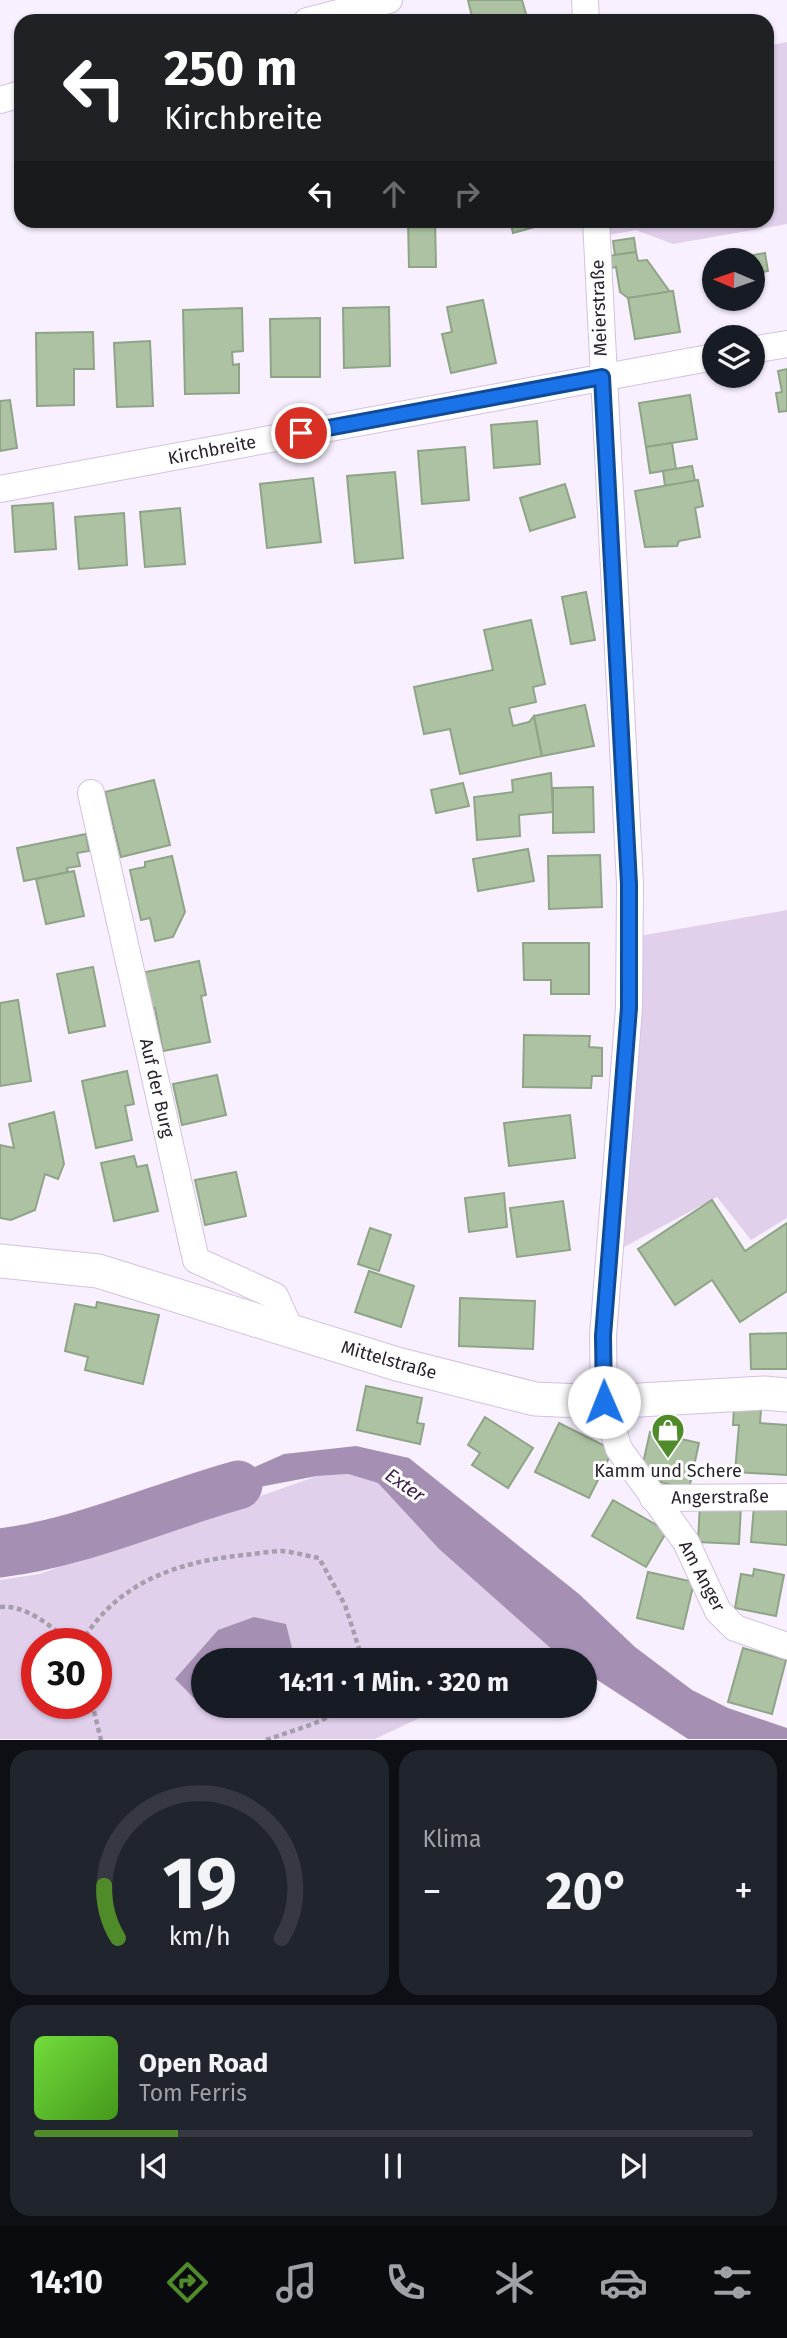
<!DOCTYPE html>
<html lang="de">
<meta charset="utf-8">
<style>
:root{--surface:#171b24;--page:#20242c;--text:#f1f3f6;--muted:#9ea1a6;--line:#363941;--accent:#4f8b29}
body{margin:0;font-family:"Fira Sans",sans-serif;background:var(--page);color:var(--text);height:100vh;display:flex;flex-direction:column;font-size:26px;white-space:nowrap}
*{box-sizing:border-box;margin:0}
p{font-size:23px;color:var(--muted)}
.icon{flex:none;width:38px;height:38px;fill:none;stroke:currentColor;stroke-width:2;stroke-linecap:round;stroke-linejoin:round}
.map{position:relative;height:1740px;overflow:hidden}
.panel{display:flex;flex-direction:column;gap:10px;padding:10px;background:#0d0f14;flex:1}
.panel>*{flex:none}
.guide{position:absolute;left:14px;top:14px;width:760px;height:214px;border-radius:21px;box-shadow:0 2px 5px #0004;background:#202124;color:#fff;overflow:hidden}
.needle{width:46px;rotate:272deg}
.tools{position:absolute;left:702px;top:248px;display:grid;gap:14px}
.tools a{display:grid;place-items:center;width:63px;height:63px;border-radius:50%;background:var(--surface);box-shadow:0 2px 5px #0004;font-size:35px}
.speed{position:absolute;left:21px;top:1628px;display:flex;gap:14px;font-size:35px;font-weight:700;text-align:center}
.speed>*{display:grid;place-content:center;width:91px;height:91px;border-radius:50%;background:var(--surface);box-shadow:0 2px 5px #0004;line-height:1}
.speed .limit{border:10px solid #d22;background:#fff;color:#111}
.pin{position:absolute;display:grid;place-items:center;width:60px;height:60px;color:#fff;margin:-30px;border:4px solid #fff;border-radius:50%;box-shadow:0 2px 7px #0007}
.me{position:absolute;width:77px;margin:-38px;rotate:359deg;stroke-linejoin:round;filter:drop-shadow(0 0 5px #0008)}
.turn{display:flex;align-items:center;gap:24px;height:147px;padding:0 35px;font-size:32px}
.turn .icon{width:91px;height:91px;stroke-width:2.5}
.turn b{display:block;font-size:49px;line-height:60px}
.lanes{display:flex;align-items:center;height:66px;padding:0 35px;background:#0003;justify-content:center;gap:35px;direction:ltr}
.lanes .off{opacity:.35}
.big{font-size:52px;font-weight:700;line-height:1.1}
.panel .widget{flex:1;display:flex;flex-direction:column;justify-content:center;gap:10px;min-width:0;padding:0 24px;border-radius:21px;background:var(--page)}
.panel .dial{align-items:center;gap:0}
.dial svg{height:182px;overflow:visible;fill:none;stroke:var(--line);stroke-width:7;stroke-linecap:round;text-anchor:middle}
.dial text{fill:var(--text);stroke:none}
.song{display:flex;align-items:center;gap:21px}
.cover{width:84px;height:84px;border-radius:10px;background:linear-gradient(135deg,hsl(100 70% 55%),hsl(100 70% 35%))}
.played{height:7px;border-radius:4px;background:linear-gradient(90deg,var(--accent) 20%,var(--line) 20%)}
.keys{display:flex;justify-content:space-around;direction:ltr}
.heat{display:flex;justify-content:space-between;align-items:center;font-size:38px;direction:ltr}
.panel .tiles{flex:1;display:grid;gap:10px;grid-template-columns:1fr 1fr}
.widget:last-child{grid-column:span 2}
.trip{position:absolute;left:191px;top:1648px;width:406px;height:70px;border-radius:35px;background:var(--surface);box-shadow:0 2px 5px #0004;font-weight:700;line-height:70px;text-align:center}
.tab-bar{display:flex;height:112px;justify-content:space-around;align-items:center;background:#090b0e;color:var(--muted)}
.tab-bar .icon{width:49px;height:49px}
.tab-bar .active{color:var(--accent)}
.tab-bar b{font-size:32px;color:var(--text)}
.map>svg:first-child{display:block}
</style>
<div class="map">
<svg width="787" height="1740" viewBox="0 0 787 1740">
<rect width="100%" height="100%" fill="#f8f0fe"/>
<g fill="#e1d0ec" fill-rule="evenodd">
<path d="M 787,42 L 787,224 L 673,244 L 636,230 L 604,236 L 604,221 L 766,220 L 767,46 Z"/>
<path d="M 787,910 L 787,1218 L 751,1240 L 717,1197 L 624,1247 L 639,936 Z"/>
<path d="M 348,1474 L 378,1483 L 439,1549 L 556,1653 L 540,1661 L 203,1661 L 203,1706 L 445,1706 L 375,1739 L 0,1739 L 0,1580 L 39,1574 L 317,1476 ZM 37,1643 L 96,1643 L 96,1703 L 37,1703 Z"/>
</g>
<g fill="#a590b4">
<path d="M 356,1446 L 409,1458 L 579,1594 L 635,1647 L 692,1690 L 728,1708 L 787,1728 L 787,1739 L 688,1739 L 585,1672 L 584,1661 L 568,1661 L 556,1653 L 439,1549 L 378,1483 L 348,1474 L 317,1476 L 174,1503 L 284,1454 Z"/>
<path d="M 254,1617 L 286,1624 L 292,1648 L 284,1661 L 203,1661 L 203,1701 L 197,1701 L 175,1679 L 218,1630 Z"/>
</g>
<g fill="none" stroke-linecap="round" stroke-linejoin="round">
<path stroke="#a590b4" stroke-width="49" d="M 0,1553 C 81,1543 159,1507 238,1485"/>
</g>
<g fill="#adc2a3" stroke="#8fa486" stroke-width="2">
<path d="M 468,0 L 522,0 L 528,21 L 473,21 Z"/>
<path d="M 408,220 L 435,220 L 436,267 L 409,267 Z"/>
<path d="M 510,220 L 560,220 L 513,233 Z"/>
<path d="M 634,238 L 636,252 L 615,255 L 613,241 Z"/>
<path d="M 636,252 L 638,261 L 647,260 L 670,292 L 628,298 L 620,292 L 616,267 L 611,268 L 608,256 Z"/>
<path d="M 765,253 L 768,271 L 752,274 L 752,261 L 741,261 L 741,257 Z"/>
<path d="M 673,291 L 680,332 L 635,339 L 628,298 Z"/>
<path d="M 483,300 L 496,363 L 451,373 L 442,334 L 452,332 L 447,307 Z"/>
<path d="M 389,307 L 390,366 L 344,368 L 343,308 Z"/>
<path d="M 242,308 L 243,351 L 232,352 L 233,365 L 239,364 L 239,393 L 185,394 L 183,310 Z"/>
<path d="M 320,318 L 320,377 L 271,377 L 270,319 Z"/>
<path d="M 93,332 L 94,369 L 74,369 L 74,405 L 37,406 L 36,333 Z"/>
<path d="M 150,341 L 153,406 L 117,407 L 114,343 Z"/>
<path d="M 787,369 L 787,411 L 779,412 L 776,393 L 782,392 L 778,371 Z"/>
<path d="M 690,395 L 697,439 L 646,447 L 639,403 Z"/>
<path d="M 10,400 L 17,448 L 0,451 L 0,401 Z"/>
<path d="M 537,421 L 540,464 L 494,468 L 491,425 Z"/>
<path d="M 672,443 L 676,469 L 650,473 L 646,447 Z"/>
<path d="M 465,447 L 469,500 L 422,504 L 418,451 Z"/>
<path d="M 692,466 L 695,481 L 665,486 L 663,471 Z"/>
<path d="M 395,472 L 403,558 L 355,563 L 347,476 Z"/>
<path d="M 313,478 L 321,542 L 267,548 L 260,484 Z"/>
<path d="M 698,480 L 703,506 L 695,508 L 700,537 L 679,541 L 677,546 L 645,547 L 635,491 Z"/>
<path d="M 565,484 L 575,517 L 530,531 L 520,498 Z"/>
<path d="M 53,503 L 56,549 L 15,552 L 12,506 Z"/>
<path d="M 180,508 L 185,564 L 145,567 L 140,512 Z"/>
<path d="M 124,513 L 127,565 L 79,569 L 75,517 Z"/>
<path d="M 586,592 L 595,640 L 571,644 L 562,597 Z"/>
<path d="M 531,620 L 545,684 L 533,687 L 536,702 L 509,708 L 513,726 L 529,722 L 534,716 L 542,756 L 460,774 L 450,729 L 424,734 L 414,687 L 493,670 L 484,630 Z"/>
<path d="M 585,705 L 594,746 L 542,756 L 534,716 Z"/>
<path d="M 551,773 L 553,812 L 519,815 L 520,836 L 477,840 L 474,797 L 513,792 L 512,780 Z"/>
<path d="M 154,780 L 170,845 L 121,857 L 105,792 Z"/>
<path d="M 463,783 L 469,806 L 436,813 L 431,790 Z"/>
<path d="M 593,787 L 594,832 L 553,833 L 553,788 Z"/>
<path d="M 86,834 L 89,851 L 77,853 L 80,866 L 67,868 L 68,872 L 24,881 L 17,848 Z"/>
<path d="M 528,849 L 534,881 L 478,891 L 473,859 Z"/>
<path d="M 600,855 L 602,907 L 549,909 L 548,856 Z"/>
<path d="M 172,856 L 185,912 L 173,937 L 155,941 L 150,918 L 141,920 L 130,870 L 145,867 L 145,862 Z"/>
<path d="M 74,871 L 84,916 L 46,924 L 36,879 Z"/>
<path d="M 523,943 L 589,943 L 589,994 L 551,994 L 551,980 L 524,980 Z"/>
<path d="M 199,961 L 206,995 L 201,996 L 210,1042 L 163,1051 L 155,1008 L 148,1009 L 141,973 Z"/>
<path d="M 93,967 L 105,1026 L 69,1033 L 57,974 Z"/>
<path d="M 18,1000 L 31,1081 L 0,1086 L 0,1003 Z"/>
<path d="M 524,1035 L 590,1036 L 589,1047 L 602,1048 L 602,1076 L 592,1076 L 591,1088 L 523,1087 Z"/>
<path d="M 127,1071 L 134,1104 L 125,1106 L 132,1140 L 96,1148 L 82,1081 Z"/>
<path d="M 217,1075 L 226,1115 L 182,1125 L 173,1084 Z"/>
<path d="M 54,1112 L 64,1164 L 58,1179 L 45,1174 L 35,1210 L 11,1220 L 0,1218 L 0,1145 L 14,1148 L 9,1124 Z"/>
<path d="M 570,1115 L 575,1158 L 509,1166 L 504,1123 Z"/>
<path d="M 134,1156 L 137,1167 L 147,1165 L 158,1211 L 114,1221 L 101,1163 Z"/>
<path d="M 236,1172 L 246,1216 L 205,1225 L 195,1180 Z"/>
<path d="M 504,1193 L 507,1227 L 469,1232 L 465,1198 Z"/>
<path d="M 712,1200 L 745,1251 L 787,1223 L 787,1291 L 740,1322 L 712,1280 L 675,1305 L 638,1249 Z"/>
<path d="M 563,1201 L 570,1250 L 517,1257 L 510,1208 Z"/>
<path d="M 370,1228 L 391,1235 L 379,1271 L 358,1264 Z"/>
<path d="M 369,1271 L 414,1286 L 401,1327 L 355,1312 Z"/>
<path d="M 460,1298 L 535,1301 L 533,1349 L 459,1346 Z"/>
<path d="M 97,1302 L 159,1315 L 143,1384 L 85,1370 L 88,1357 L 65,1351 L 75,1304 L 96,1308 Z"/>
<path d="M 787,1333 L 787,1369 L 751,1369 L 750,1334 Z"/>
<path d="M 366,1386 L 422,1398 L 417,1423 L 424,1424 L 420,1444 L 357,1430 Z"/>
<path d="M 734,1407 L 761,1409 L 760,1423 L 787,1425 L 787,1475 L 735,1472 L 739,1425 L 733,1425 Z"/>
<path d="M 485,1417 L 533,1448 L 508,1488 L 472,1465 L 480,1453 L 468,1445 Z"/>
<path d="M 559,1423 L 613,1450 L 589,1498 L 535,1472 Z"/>
<path d="M 650,1432 L 699,1443 L 689,1489 L 640,1477 Z"/>
<path d="M 613,1500 L 667,1531 L 646,1567 L 592,1536 Z"/>
<path d="M 700,1503 L 741,1505 L 739,1544 L 698,1542 Z"/>
<path d="M 754,1506 L 787,1508 L 787,1545 L 751,1542 Z"/>
<path d="M 754,1569 L 784,1575 L 776,1616 L 735,1608 L 741,1574 L 753,1576 Z"/>
<path d="M 648,1572 L 694,1582 L 683,1629 L 637,1618 Z"/>
<path d="M 743,1648 L 786,1660 L 772,1714 L 728,1702 Z"/>
</g>
<g fill="none" stroke-linecap="round" stroke-linejoin="round">
<defs>
<g id="minor">
<path d="M 585,0 L 586,21"/>
<path d="M 307,21 L 389,0"/>
<path d="M 0,100 L 21,94"/>
<path d="M 596,220 L 630,884 L 629,1008 L 603,1336 L 604,1402 L 619,1449 L 686,1542 L 718,1611 L 735,1628 L 787,1646"/>
<path d="M 752,350 L 787,344"/>
<path d="M 0,489 L 714,357"/>
<path d="M 91,793 L 196,1260 L 275,1296 L 291,1331"/>
<path d="M 653,1498 L 787,1497"/>
</g>
<path id="major" d="M 0,1261 L 98,1271 L 397,1364 L 535,1399 L 604,1402 L 764,1393 L 787,1395"/>
</defs>
<use href="#minor" stroke="#d4c1e0" stroke-width="28"/>
<use href="#major" stroke="#d4c1e0" stroke-width="35"/>
<g stroke="#a69eab" stroke-width="4.5" stroke-dasharray="5 3.5" stroke-linecap="butt">
<path d="M 0,1607 C 26,1604 53,1628 72,1643"/>
<path d="M 81,1643 C 117,1582 177,1562 244,1555 C 256,1554 270,1551 282,1551 C 294,1552 307,1556 319,1558 L 345,1605 L 363,1661"/>
<path d="M 92,1703 L 101,1740"/>
<path d="M 266,1740 L 313,1724 L 353,1706"/>
</g>
<use href="#minor" stroke="#fff" stroke-width="26"/>
<use href="#major" stroke="#fff" stroke-width="33"/>
</g>
<g fill="none" stroke-linecap="round" stroke-linejoin="round">
<defs>
<path id="route" d="M 301,433 L 602,377 L 629,884 L 629,1008 L 603,1336 L 604,1402"/>
</defs>
<use href="#route" stroke="#114b97" stroke-width="18"/>
<use href="#route" stroke="#1a73e8" stroke-width="12"/>
</g>
<defs>
<symbol id="shop-pin" viewBox="-11 -11 22 30"><path d="M0 17L-7.5 6A9.5 9.5 0 1 1 7.5 6Z" fill="#4f8b29" stroke="#fff"/><path d="M-5-2.5h2.3a2.7 3.5 0 0 1 5.4 0H5L5.5 6h-11ZM-1.5-2.5h3a1.5 2.3 0 0 0-3 0Z" fill="#fff"/></symbol>
</defs>
<g fill-rule="evenodd">
<use href="#shop-pin" x="649" y="1411" width="38" height="52"/>
</g>
<g text-anchor="middle" dominant-baseline="central" stroke-width="6" stroke-linejoin="round" paint-order="stroke">
<g font-size="18" fill="#29222e" stroke="#fff">
<text transform="translate(599 308) rotate(-92)">Meierstraße</text>
<text transform="translate(212 450) rotate(-11)">Kirchbreite</text>
<text transform="translate(157 1088) rotate(77)">Auf der Burg</text>
<text transform="translate(389 1360) rotate(16)">Mittelstraße</text>
<text transform="translate(720 1497) rotate(-1)">Angerstraße</text>
<text transform="translate(702 1576) rotate(62)">Am Anger</text>
</g>
<g font-size="18" fill="#29222e" stroke="#fff">
<text x="668" y="1471">Kamm und Schere</text>
</g>
<g font-size="19" font-style="italic" fill="#3e204f" stroke="#fff">
<text transform="translate(405 1485) rotate(35)">Exter</text>
</g>
</g>
</svg>
<div class="tools">
<a><svg class="needle" viewBox="-14 -14 28 28"><path d="M0-13l5 13h-10z" fill="#e53935"/><path d="M0 13l5-13h-10z" fill="#9ea1a6"/></svg></a>
<a><svg class="icon" aria-label="layers" viewBox="0 0 24 24"><path d="M12 4l9 5-9 5-9-5zM3 14l9 5 9-5"/></svg></a>
</div>
<div class="speed"><div class="limit">30</div></div>
<div class="pin" style="left:301px;top:433px;background:#d93025"><svg class="icon" aria-label="arrive" viewBox="0 0 24 24"><path d="M6 21V4h12l-3 4 3 4H6"/></svg></div>
<svg class="me" style="left:604px;top:1402px" viewBox="-20 -20 40 40"><circle r="19" fill="#fff"/><path d="M0-13L10 11 0 6-10 11z" fill="#1a73e8"/></svg>
<div class="trip">14:11 · 1 Min. · 320 m</div>
<div class="guide">
<div class="turn"><svg class="icon" aria-label="left" viewBox="0 0 24 24"><path d="M17 20v-9H6M10 6l-5 5 5 5"/></svg><div><b>250 m</b>Kirchbreite</div></div>
<div class="lanes"><svg class="icon" aria-label="left" viewBox="0 0 24 24"><path d="M17 20v-9H6M10 6l-5 5 5 5"/></svg><svg class="icon off" aria-label="ahead" viewBox="0 0 24 24"><path d="M12 20V5M6 11l6-6 6 6"/></svg><svg class="icon off" aria-label="right" viewBox="0 0 24 24"><path d="M7 20v-9h11M14 6l5 5-5 5"/></svg></div>
</div>
</div>
<section class="panel">
<div class="tiles">
<div class="widget dial"><svg viewBox="0 0 100 80">
<path d="M14 69A42 42 0 1 1 86 69"/>
<path d="M14 69A42 42 0 0 1 8 46" stroke="#4f8b29"/>
<text x="50" y="56" font-size="32" font-weight="700">19</text>
<text x="50" y="72" font-size="11">km/h</text>
</svg></div>
<div class="widget"><p>Klima</p>
<div class="heat"><a>−</a><b class="big">20°</b><a>+</a></div>
</div>
<div class="widget">
<div class="song"><i class="cover"></i><div><b>Open Road</b><p>Tom Ferris</p></div></div>
<div class="played"></div>
<div class="keys"><svg class="icon" aria-label="previous" viewBox="0 0 24 24"><path d="M18 5L8 12l10 7zM5 5v14"/></svg><svg class="icon" aria-label="pause" viewBox="0 0 24 24"><path d="M8 5v14M16 5v14"/></svg><svg class="icon" aria-label="next" viewBox="0 0 24 24"><path d="M6 5l10 7-10 7zM19 5v14"/></svg></div>
</div>
</div>
</section>
<nav class="tab-bar">
<b>14:10</b>
<svg class="icon active" aria-label="directions" viewBox="0 0 24 24"><path d="M12 3l9 9-9 9-9-9zM9 14v-3h6M13 9l2 2-2 2"/></svg>
<svg class="icon" aria-label="music" viewBox="0 0 24 24"><path d="M9 18V5l10-2v13"/><circle cx="6" cy="18" r="3"/><circle cx="16" cy="16" r="3"/></svg>
<svg class="icon" aria-label="phone" viewBox="0 0 24 24"><path d="M5 4h4l2 5-3 2q2 4 5 5l2-3 5 2v4C11 20 4 13 5 4z"/></svg>
<svg class="icon" aria-label="climate" viewBox="0 0 24 24"><path d="M12 3v18M4 7l16 10M4 17L20 7"/></svg>
<svg class="icon" aria-label="car" viewBox="0 0 24 24"><path d="M5 17H2v-5l4-1 3-4h7l3 4 3 1v5h-3M9 17h6M6 11h13"/><circle cx="7" cy="17" r="2"/><circle cx="17" cy="17" r="2"/></svg>
<svg class="icon" aria-label="filters" viewBox="0 0 24 24"><path d="M4 7h16M4 17h16"/><circle cx="9" cy="7" r="2"/><circle cx="15" cy="17" r="2"/></svg>
</nav>
